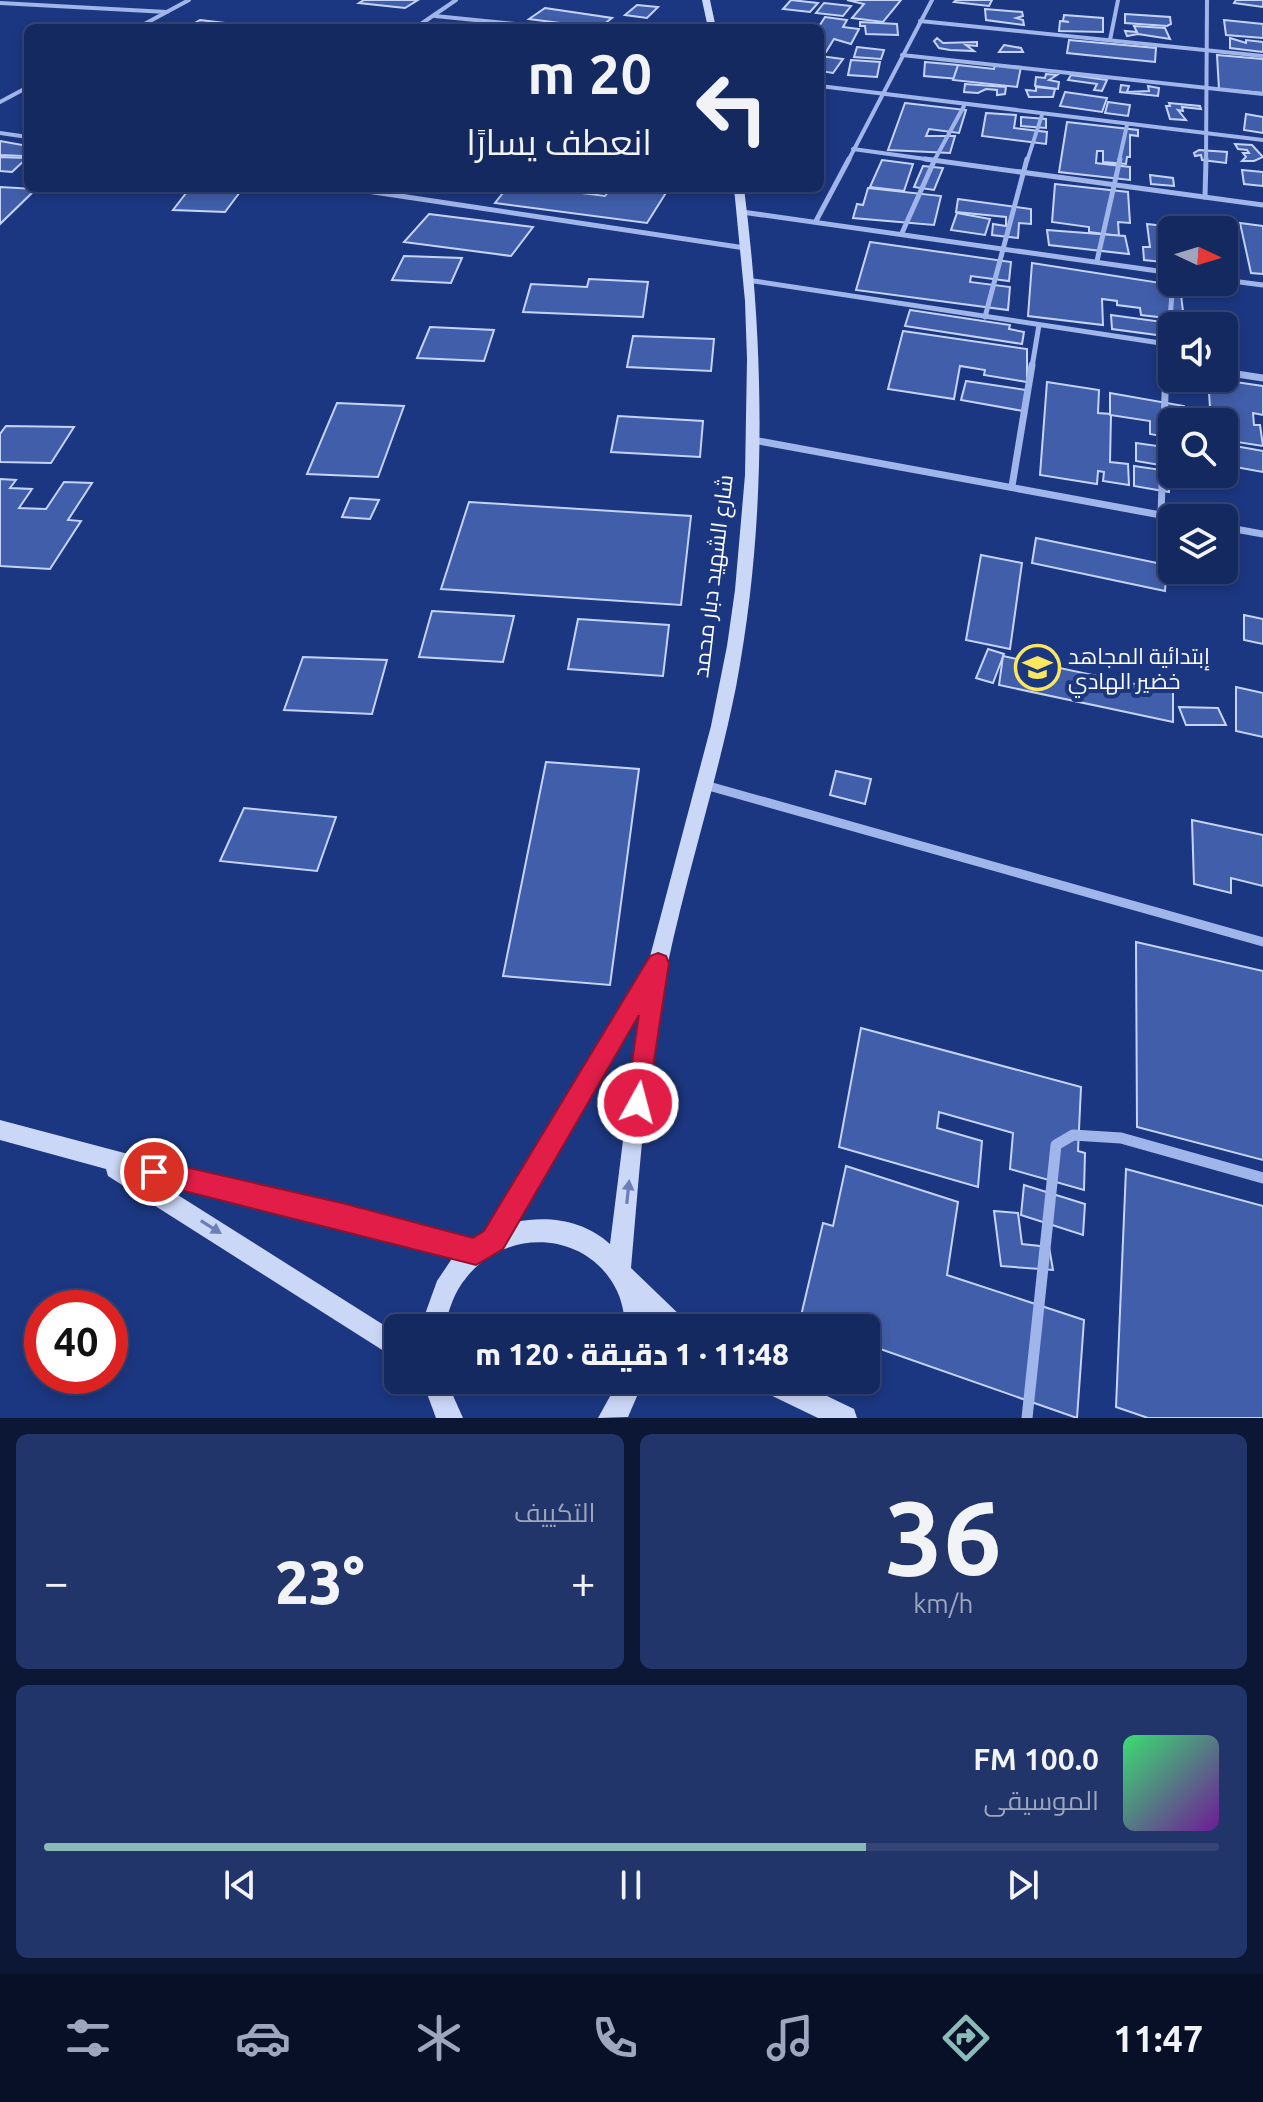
<!DOCTYPE html>
<html lang="ar">
<meta charset="utf-8">
<style>
:root{--surface:#152961;--page:#22356a;--text:#f1f3f6;--muted:#9da6bd;--line:#344576;--accent:#8bbbb9}
body{margin:0;font-family:Ubuntu,Cairo,sans-serif;background:var(--page);color:var(--text);direction:rtl;height:100vh;display:flex;flex-direction:column;font-size:30px;white-space:nowrap}
*{box-sizing:border-box;margin:0}
p{font-size:26px;color:var(--muted)}
.icon{flex:none;width:44px;height:44px;fill:none;stroke:currentColor;stroke-width:2;stroke-linecap:round;stroke-linejoin:round}
.map{position:relative;height:1418px;overflow:hidden;direction:ltr}
.side{display:flex;flex-direction:column;gap:16px;padding:16px;background:#0c1735;flex:1}
.side>*{flex:none}
.banner{position:absolute;left:24px;top:24px;width:800px;height:168px;border-radius:12px;box-shadow:0 4px 12px #0003,0 0 0 2px var(--line);direction:rtl;background:#152961;color:var(--text);overflow:hidden}
.needle{width:52px;rotate:94deg}
.buttons{position:absolute;left:1158px;top:216px;display:grid;gap:16px}
.buttons a{display:grid;place-items:center;width:80px;height:80px;border-radius:12px;background:var(--surface);box-shadow:0 4px 12px #0003,0 0 0 2px var(--line);font-size:40px}
.speed{position:absolute;left:24px;top:1290px;display:flex;gap:16px;font-size:40px;font-weight:700;text-align:center}
.speed>*{display:grid;place-content:center;width:104px;height:104px;border-radius:50%;background:var(--surface);box-shadow:0 4px 12px #0003,0 0 0 2px var(--line);line-height:1}
.speed .limit{border:12px solid #d22;background:#fff;color:#111}
.pin{position:absolute;display:grid;place-items:center;width:68px;height:68px;color:#fff;margin:-34px;border:4px solid #fff;border-radius:50%;box-shadow:0 2px 8px #0007}
.me{position:absolute;width:88px;margin:-44px;rotate:7deg;stroke-linejoin:round;filter:drop-shadow(0 0 6px #0008)}
.turn{display:flex;align-items:center;gap:28px;height:168px;padding:0 40px;font-size:36px}
.turn .icon{width:104px;height:104px;stroke-width:2.5}
.turn b{display:block;font-size:56px;line-height:68px}
.big{font-size:60px;font-weight:800;line-height:1.1}
.side .tile{flex:1;display:flex;flex-direction:column;justify-content:center;gap:12px;min-width:0;padding:0 28px;border-radius:12px;background:var(--page)}
.side .dial{align-items:center;gap:0}
.dial b{font-size:104px;line-height:1}
.song{display:flex;align-items:center;gap:24px}
.cover{width:96px;height:96px;border-radius:12px;background:linear-gradient(135deg,hsl(140 70% 55%),hsl(280 70% 35%))}
.played{height:8px;border-radius:4px;background:linear-gradient(90deg,var(--accent) 70%,var(--line) 70%)}
.keys{display:flex;justify-content:space-around;direction:ltr}
.heat{display:flex;justify-content:space-between;align-items:center;font-size:44px;direction:ltr}
.side .tiles{flex:1;display:grid;gap:16px;grid-template-columns:1fr 1fr}
.tile:last-child{grid-column:span 2}
.trip{position:absolute;left:384px;top:1314px;width:496px;height:80px;border-radius:12px;background:var(--surface);box-shadow:0 4px 12px #0003,0 0 0 2px var(--line);font-weight:800;line-height:80px;text-align:center;direction:rtl}
.menu{display:flex;height:128px;justify-content:space-around;align-items:center;background:#081027;color:var(--muted)}
.menu .icon{width:56px;height:56px}
.menu .selected{color:var(--accent)}
.menu b{font-size:36px;color:var(--text)}
.map>svg:first-child{display:block}
</style>
<div class="map">
<svg width="1263" height="1418" viewBox="0 0 1263 1418">
<rect width="100%" height="100%" fill="#1c3781"/>
<g fill="#405ea9" stroke="#c4d3f7" stroke-width="2">
<path d="M 364,0 L 418,0 L 405,8 L 359,3 Z"/>
<path d="M 791,0 L 818,3 L 810,12 L 783,9 Z"/>
<path d="M 847,0 L 901,0 L 883,22 L 852,18 L 864,4 Z"/>
<path d="M 956,0 L 992,0 L 989,6 L 954,2 Z"/>
<path d="M 1236,0 L 1263,0 L 1263,7 L 1234,3 Z"/>
<path d="M 824,3 L 851,6 L 843,16 L 816,13 Z"/>
<path d="M 637,5 L 658,7 L 647,18 L 625,15 Z"/>
<path d="M 545,8 L 612,18 L 599,28 L 529,19 Z"/>
<path d="M 985,9 L 1022,12 L 1023,16 L 1016,18 L 1023,20 L 1024,25 L 986,20 Z"/>
<path d="M 1125,14 L 1170,17 L 1171,24 L 1167,26 L 1125,23 Z"/>
<path d="M 1064,15 L 1103,18 L 1103,32 L 1059,31 L 1060,21 L 1069,22 L 1063,21 Z"/>
<path d="M 825,17 L 847,20 L 843,27 L 859,29 L 851,44 L 834,39 L 826,52 L 820,52 L 818,28 Z"/>
<path d="M 200,20 L 242,25 L 186,28 Z"/>
<path d="M 1224,20 L 1263,24 L 1263,38 L 1226,35 Z"/>
<path d="M 860,22 L 897,24 L 898,35 L 866,34 L 865,26 L 860,26 Z"/>
<path d="M 1134,26 L 1165,28 L 1170,39 L 1138,34 L 1127,36 L 1125,31 L 1137,32 Z"/>
<path d="M 937,38 L 943,43 L 977,42 L 977,46 L 966,45 L 974,51 L 950,50 L 939,48 L 934,41 Z"/>
<path d="M 1230,38 L 1246,43 L 1246,40 L 1263,42 L 1263,52 L 1230,48 Z"/>
<path d="M 1069,40 L 1156,48 L 1155,62 L 1067,53 Z"/>
<path d="M 1004,45 L 1021,48 L 1023,52 L 999,52 Z"/>
<path d="M 857,47 L 884,50 L 881,59 L 854,57 Z"/>
<path d="M 1217,55 L 1263,59 L 1263,93 L 1219,89 Z"/>
<path d="M 820,56 L 843,59 L 833,73 L 820,71 Z"/>
<path d="M 851,60 L 880,62 L 877,77 L 848,75 Z"/>
<path d="M 925,62 L 958,65 L 958,79 L 924,76 Z"/>
<path d="M 958,65 L 994,69 L 995,65 L 1021,67 L 1017,87 L 953,80 Z"/>
<path d="M 1046,74 L 1057,75 L 1049,80 L 1059,82 L 1058,89 L 1035,86 L 1036,77 L 1045,78 Z"/>
<path d="M 1071,75 L 1107,80 L 1102,91 L 1094,90 L 1097,84 L 1068,80 Z"/>
<path d="M 965,84 L 1006,87 L 1005,94 L 997,95 L 997,90 L 986,89 L 978,93 L 964,92 Z"/>
<path d="M 1121,85 L 1129,86 L 1127,92 L 1149,91 L 1148,86 L 1159,88 L 1158,96 L 1120,92 Z"/>
<path d="M 1036,87 L 1055,89 L 1053,97 L 1029,97 L 1026,90 L 1036,91 Z"/>
<path d="M 1065,92 L 1107,98 L 1102,112 L 1060,106 Z"/>
<path d="M 1108,102 L 1130,105 L 1128,116 L 1105,113 Z"/>
<path d="M 905,103 L 966,110 L 959,133 L 929,129 L 926,136 L 955,136 L 950,153 L 888,150 Z"/>
<path d="M 1169,103 L 1200,106 L 1201,109 L 1182,107 L 1183,111 L 1178,110 L 1186,120 L 1170,119 L 1166,106 L 1170,106 Z"/>
<path d="M 986,113 L 1016,115 L 1014,128 L 1047,132 L 1046,144 L 982,136 Z"/>
<path d="M 1246,114 L 1263,117 L 1263,133 L 1244,130 Z"/>
<path d="M 1021,117 L 1046,119 L 1046,128 L 1021,126 Z"/>
<path d="M 1067,122 L 1138,130 L 1138,136 L 1130,135 L 1130,157 L 1127,157 L 1126,164 L 1103,162 L 1103,151 L 1097,151 L 1096,163 L 1130,167 L 1130,180 L 1059,172 Z"/>
<path d="M 0,141 L 28,146 L 28,152 L 23,156 L 0,155 Z"/>
<path d="M 1235,144 L 1252,145 L 1263,157 L 1254,161 L 1242,161 L 1246,157 L 1243,153 L 1249,153 L 1247,150 L 1238,149 Z"/>
<path d="M 1199,150 L 1227,152 L 1226,163 L 1202,160 L 1201,155 L 1195,156 L 1194,153 Z"/>
<path d="M 0,157 L 27,158 L 12,172 L 0,171 Z"/>
<path d="M 882,160 L 913,164 L 904,191 L 870,187 Z"/>
<path d="M 923,166 L 943,168 L 934,190 L 914,187 Z"/>
<path d="M 1242,170 L 1263,172 L 1263,186 L 1244,184 Z"/>
<path d="M 1150,175 L 1173,178 L 1174,186 L 1151,184 Z"/>
<path d="M 1055,184 L 1128,192 L 1130,223 L 1118,222 L 1119,236 L 1089,232 L 1089,227 L 1052,222 Z"/>
<path d="M 0,187 L 36,189 L 0,224 Z"/>
<path d="M 190,188 L 243,188 L 225,212 L 173,210 Z"/>
<path d="M 507,188 L 542,188 L 605,196 L 611,188 L 669,188 L 647,223 L 495,203 Z"/>
<path d="M 868,188 L 941,196 L 934,225 L 853,218 L 857,204 L 863,205 Z"/>
<path d="M 958,199 L 1031,209 L 1031,224 L 1019,223 L 1018,238 L 992,235 L 993,224 L 1006,226 L 1006,217 L 956,212 Z"/>
<path d="M 957,213 L 990,219 L 985,235 L 951,230 Z"/>
<path d="M 429,214 L 533,227 L 511,256 L 404,242 Z"/>
<path d="M 1240,223 L 1263,226 L 1263,274 L 1251,273 Z"/>
<path d="M 1147,224 L 1174,227 L 1177,230 L 1172,230 L 1172,263 L 1144,260 L 1143,247 L 1150,247 Z"/>
<path d="M 1047,230 L 1125,236 L 1129,254 L 1049,245 Z"/>
<path d="M 870,242 L 1011,262 L 1009,281 L 971,276 L 970,282 L 1010,287 L 1008,310 L 856,290 Z"/>
<path d="M 404,256 L 462,258 L 451,283 L 392,280 Z"/>
<path d="M 1032,263 L 1180,286 L 1184,320 L 1141,315 L 1140,308 L 1117,305 L 1117,301 L 1102,299 L 1103,325 L 1028,316 Z"/>
<path d="M 589,279 L 648,282 L 643,317 L 523,312 L 531,284 L 587,287 Z"/>
<path d="M 910,310 L 1010,325 L 1009,329 L 1024,332 L 1022,344 L 905,326 Z"/>
<path d="M 1111,315 L 1178,324 L 1178,326 L 1172,326 L 1172,337 L 1112,329 Z"/>
<path d="M 430,327 L 494,330 L 484,361 L 417,358 Z"/>
<path d="M 903,331 L 1027,349 L 1027,382 L 984,375 L 985,370 L 960,366 L 954,399 L 888,389 Z"/>
<path d="M 633,336 L 714,339 L 711,371 L 627,367 Z"/>
<path d="M 1208,378 L 1263,386 L 1263,415 L 1253,413 L 1254,425 L 1260,425 L 1263,446 L 1224,440 L 1224,422 L 1211,422 Z"/>
<path d="M 966,381 L 1026,390 L 1023,411 L 961,400 Z"/>
<path d="M 1047,382 L 1099,390 L 1098,413 L 1111,414 L 1110,462 L 1128,464 L 1129,485 L 1103,481 L 1104,472 L 1098,471 L 1097,484 L 1040,475 Z"/>
<path d="M 1110,393 L 1184,406 L 1185,422 L 1172,422 L 1172,438 L 1150,434 L 1150,421 L 1110,415 Z"/>
<path d="M 337,403 L 404,406 L 378,477 L 307,474 Z"/>
<path d="M 618,416 L 703,421 L 700,457 L 611,452 Z"/>
<path d="M 6,426 L 74,427 L 51,463 L 0,462 L 0,434 Z"/>
<path d="M 1136,443 L 1172,448 L 1172,467 L 1136,461 Z"/>
<path d="M 1224,444 L 1263,451 L 1263,472 L 1224,465 Z"/>
<path d="M 1134,466 L 1169,471 L 1169,492 L 1134,486 Z"/>
<path d="M 0,479 L 16,480 L 10,488 L 32,489 L 19,508 L 46,509 L 64,482 L 92,483 L 68,520 L 81,521 L 50,569 L 0,566 Z"/>
<path d="M 350,498 L 379,500 L 370,519 L 342,517 Z"/>
<path d="M 469,502 L 691,516 L 681,605 L 441,589 Z"/>
<path d="M 1036,538 L 1167,565 L 1165,591 L 1032,563 Z"/>
<path d="M 981,555 L 1022,563 L 1010,649 L 966,640 Z"/>
<path d="M 432,611 L 514,616 L 503,662 L 419,657 Z"/>
<path d="M 1244,615 L 1263,619 L 1263,644 L 1244,640 Z"/>
<path d="M 578,619 L 669,625 L 663,676 L 568,669 Z"/>
<path d="M 988,649 L 1004,654 L 993,683 L 976,678 Z"/>
<path d="M 1003,656 L 1173,692 L 1173,722 L 999,685 Z"/>
<path d="M 303,657 L 387,660 L 372,714 L 284,710 Z"/>
<path d="M 1236,687 L 1263,693 L 1263,737 L 1236,731 Z"/>
<path d="M 1179,707 L 1218,708 L 1226,725 L 1186,725 Z"/>
<path d="M 546,762 L 639,769 L 610,985 L 503,976 Z"/>
<path d="M 836,771 L 871,779 L 865,804 L 830,795 Z"/>
<path d="M 244,808 L 336,817 L 317,871 L 220,861 Z"/>
<path d="M 1192,820 L 1263,835 L 1263,886 L 1231,878 L 1231,893 L 1194,884 Z"/>
<path d="M 1136,942 L 1263,971 L 1263,1160 L 1137,1127 Z"/>
<path d="M 861,1028 L 1081,1087 L 1078,1151 L 1085,1153 L 1084,1190 L 1010,1169 L 1013,1133 L 939,1112 L 937,1128 L 982,1141 L 978,1187 L 839,1147 Z"/>
<path d="M 846,1166 L 958,1202 L 947,1275 L 1084,1320 L 1077,1418 L 866,1344 L 866,1328 L 822,1328 L 800,1320 L 823,1223 L 833,1226 Z"/>
<path d="M 1126,1169 L 1263,1206 L 1263,1418 L 1148,1418 L 1116,1407 Z"/>
<path d="M 1024,1185 L 1085,1204 L 1083,1235 L 1021,1215 Z"/>
<path d="M 994,1211 L 1018,1213 L 1022,1244 L 1049,1247 L 1053,1270 L 1001,1266 Z"/>
</g>
<g fill="none" stroke-linecap="round" stroke-linejoin="round">
<g stroke="#a0b5ea" stroke-width="4">
<path d="M 0,3 L 167,12"/>
<path d="M 435,16 L 555,28"/>
<path d="M 920,21 L 1263,56"/>
<path d="M 137,28 L 189,0"/>
<path d="M 415,28 L 456,0"/>
<path d="M 1110,40 L 1118,0"/>
<path d="M 902,55 L 1263,94"/>
<path d="M 820,86 L 1263,140"/>
<path d="M 0,102 L 28,87"/>
<path d="M 0,133 L 28,137"/>
<path d="M 853,149 L 940,161"/>
<path d="M 848,161 L 932,0"/>
<path d="M 934,161 L 964,106"/>
<path d="M 1027,161 L 1042,115"/>
<path d="M 1119,161 L 1127,125"/>
<path d="M 1206,161 L 1207,0"/>
</g>
<g stroke="#a0b5ea" stroke-width="5">
<path d="M 925,159 L 1263,205"/>
<path d="M 347,188 L 745,248"/>
<path d="M 1205,197 L 1206,159"/>
<path d="M 742,212 L 1172,273"/>
<path d="M 816,221 L 849,159"/>
<path d="M 902,233 L 935,159"/>
<path d="M 1097,261 L 1120,159"/>
<path d="M 747,280 L 1167,344"/>
<path d="M 1224,280 L 1263,285"/>
<path d="M 985,317 L 1027,159"/>
<path d="M 1032,367 L 1039,325"/>
<path d="M 1166,367 L 1173,282"/>
</g>
<g stroke="#a0b5ea" stroke-width="7">
<path d="M 1224,372 L 1263,378"/>
<path d="M 753,440 L 1177,518"/>
<path d="M 1012,486 L 1032,365"/>
<path d="M 1161,515 L 1166,365"/>
<path d="M 1224,527 L 1263,534"/>
</g>
<path stroke="#a0b5ea" stroke-width="9" d="M 705,785 L 1263,942"/>
<path stroke="#a0b5ea" stroke-width="11" d="M 1027,1418 L 1056,1145 L 1073,1135 L 1121,1138 L 1263,1178"/>
<g fill="#cbd7f7" fill-rule="evenodd">
<path d="M 702,0 L 710,0 L 716,28 L 708,28 Z"/>
<path d="M 734,188 L 744,188 C 765,353 767,523 736,687 C 715,792 680,893 661,998 C 645,1087 639,1178 631,1268 L 685,1320 L 689,1328 L 659,1328 L 648,1317 L 650,1328 L 626,1328 C 624,1314 622,1299 615,1287 C 584,1230 505,1228 466,1278 C 454,1292 449,1310 444,1328 L 420,1328 L 437,1281 L 453,1257 L 342,1227 L 162,1185 L 398,1334 L 398,1360 L 108,1176 L 106,1169 L 0,1140 L 0,1120 L 211,1176 L 342,1205 L 473,1240 L 484,1233 L 648,964 L 711,726 L 727,646 L 735,590 L 745,475 L 747,359 L 745,301 ZM 639,1013 L 610,1244 C 585,1221 549,1215 516,1222 Z"/>
<path d="M 422,1380 L 446,1380 L 463,1418 L 436,1418 Z"/>
<path d="M 619,1380 L 644,1380 L 628,1417 L 598,1418 Z"/>
<path d="M 755,1380 L 794,1380 L 854,1409 L 857,1418 L 818,1418 L 758,1389 Z"/>
</g>
</g>
<defs><path id="oneway-solid" d="M-6-.8H1V-3.2L6.5 0L1 3.2V.8H-6Z" transform="scale(2)"/></defs>
<g fill="#6b7fb6">
<use href="#oneway-solid" transform="translate(628 1192) rotate(-84)"/>
<use href="#oneway-solid" transform="translate(211 1227) rotate(32)"/>
</g>
<path fill="#e11d48" stroke="#92132f" stroke-width="2" d="M 658,953 L 666,956 L 669,963 L 646,1112 L 638,1115 L 629,1112 L 626,1103 L 639,1015 L 503,1249 L 476,1265 L 145,1181 L 142,1172 L 145,1163 L 154,1160 L 342,1203 L 473,1238 L 484,1231 L 650,956 Z"/>
<defs>
<symbol id="school-ring" viewBox="-11 -11 22 22"><circle r="9.5" fill="#1c3781" stroke="#fae75d" stroke-width="1.5"/><path d="M0-5L7-2L0 1L-7-2ZM-4 1L0 2.5L4 1V4Q0 6-4 4Z" fill="#fae75d"/></symbol>
</defs>
<g fill-rule="evenodd">
<use href="#school-ring" x="1012" y="642" width="51" height="51"/>
</g>
<g text-anchor="middle" dominant-baseline="central" stroke-width="8" stroke-linejoin="round" paint-order="stroke">
<g font-size="22" fill="#fff" stroke="#1c3781">
<text transform="translate(712 576) rotate(-83)">شارع الشهيد دبار محمد</text>
</g>
<g font-size="22" fill="#fff" stroke="#1c3781" text-anchor="start">
<text x="1068" y="655">إبتدائية المجاهد<tspan x="1068" dy="25">خضير الهادي</tspan></text>
</g>
</g>
</svg>
<div class="buttons">
<a><svg class="needle" viewBox="-14 -14 28 28"><path d="M0-13l5 13h-10z" fill="#e53935"/><path d="M0 13l5-13h-10z" fill="#9da6bd"/></svg></a>
<a><svg class="icon" aria-label="sound" viewBox="0 0 24 24"><path d="M4 9h4l5-4v14l-5-4H4zM17 9q2 3 0 6"/></svg></a>
<a><svg class="icon" aria-label="search" viewBox="0 0 24 24"><circle cx="10" cy="10" r="6"/><path d="M15 15l6 6"/></svg></a>
<a><svg class="icon" aria-label="layers" viewBox="0 0 24 24"><path d="M12 4l9 5-9 5-9-5zM3 14l9 5 9-5"/></svg></a>
</div>
<div class="speed"><div class="limit">40</div></div>
<div class="pin" style="left:154px;top:1172px;background:#d93025"><svg class="icon" aria-label="arrive" viewBox="0 0 24 24"><path d="M6 21V4h12l-3 4 3 4H6"/></svg></div>
<svg class="me" style="left:638px;top:1103px" viewBox="-20 -20 40 40"><circle r="17" fill="#e11d48" stroke="#fff" stroke-width="3"/><path d="M0-11L8 9 0 5-8 9z" fill="#fff"/></svg>
<div class="trip">11:48 · 1 دقيقة · 120 m</div>
<div class="banner">
<div class="turn"><svg class="icon" aria-label="left" viewBox="0 0 24 24"><path d="M17 20v-9H6M10 6l-5 5 5 5"/></svg><div><b>20 m</b>انعطف يسارًا</div></div>
</div>
</div>
<section class="side">
<div class="tiles">
<div class="tile dial"><b>36</b><p>km/h</p></div>
<div class="tile"><p>التكييف</p>
<div class="heat"><a>−</a><b class="big">23°</b><a>+</a></div>
</div>
<div class="tile">
<div class="song"><i class="cover"></i><div><b>100.0 FM</b><p>الموسيقى</p></div></div>
<div class="played"></div>
<div class="keys"><svg class="icon" aria-label="previous" viewBox="0 0 24 24"><path d="M18 5L8 12l10 7zM5 5v14"/></svg><svg class="icon" aria-label="pause" viewBox="0 0 24 24"><path d="M8 5v14M16 5v14"/></svg><svg class="icon" aria-label="next" viewBox="0 0 24 24"><path d="M6 5l10 7-10 7zM19 5v14"/></svg></div>
</div>
</div>
</section>
<nav class="menu">
<b>11:47</b>
<svg class="icon selected" aria-label="directions" viewBox="0 0 24 24"><path d="M12 3l9 9-9 9-9-9zM9 14v-3h6M13 9l2 2-2 2"/></svg>
<svg class="icon" aria-label="music" viewBox="0 0 24 24"><path d="M9 18V5l10-2v13"/><circle cx="6" cy="18" r="3"/><circle cx="16" cy="16" r="3"/></svg>
<svg class="icon" aria-label="phone" viewBox="0 0 24 24"><path d="M5 4h4l2 5-3 2q2 4 5 5l2-3 5 2v4C11 20 4 13 5 4z"/></svg>
<svg class="icon" aria-label="climate" viewBox="0 0 24 24"><path d="M12 3v18M4 7l16 10M4 17L20 7"/></svg>
<svg class="icon" aria-label="car" viewBox="0 0 24 24"><path d="M5 17H2v-5l4-1 3-4h7l3 4 3 1v5h-3M9 17h6M6 11h13"/><circle cx="7" cy="17" r="2"/><circle cx="17" cy="17" r="2"/></svg>
<svg class="icon" aria-label="filters" viewBox="0 0 24 24"><path d="M4 7h16M4 17h16"/><circle cx="9" cy="7" r="2"/><circle cx="15" cy="17" r="2"/></svg>
</nav>
